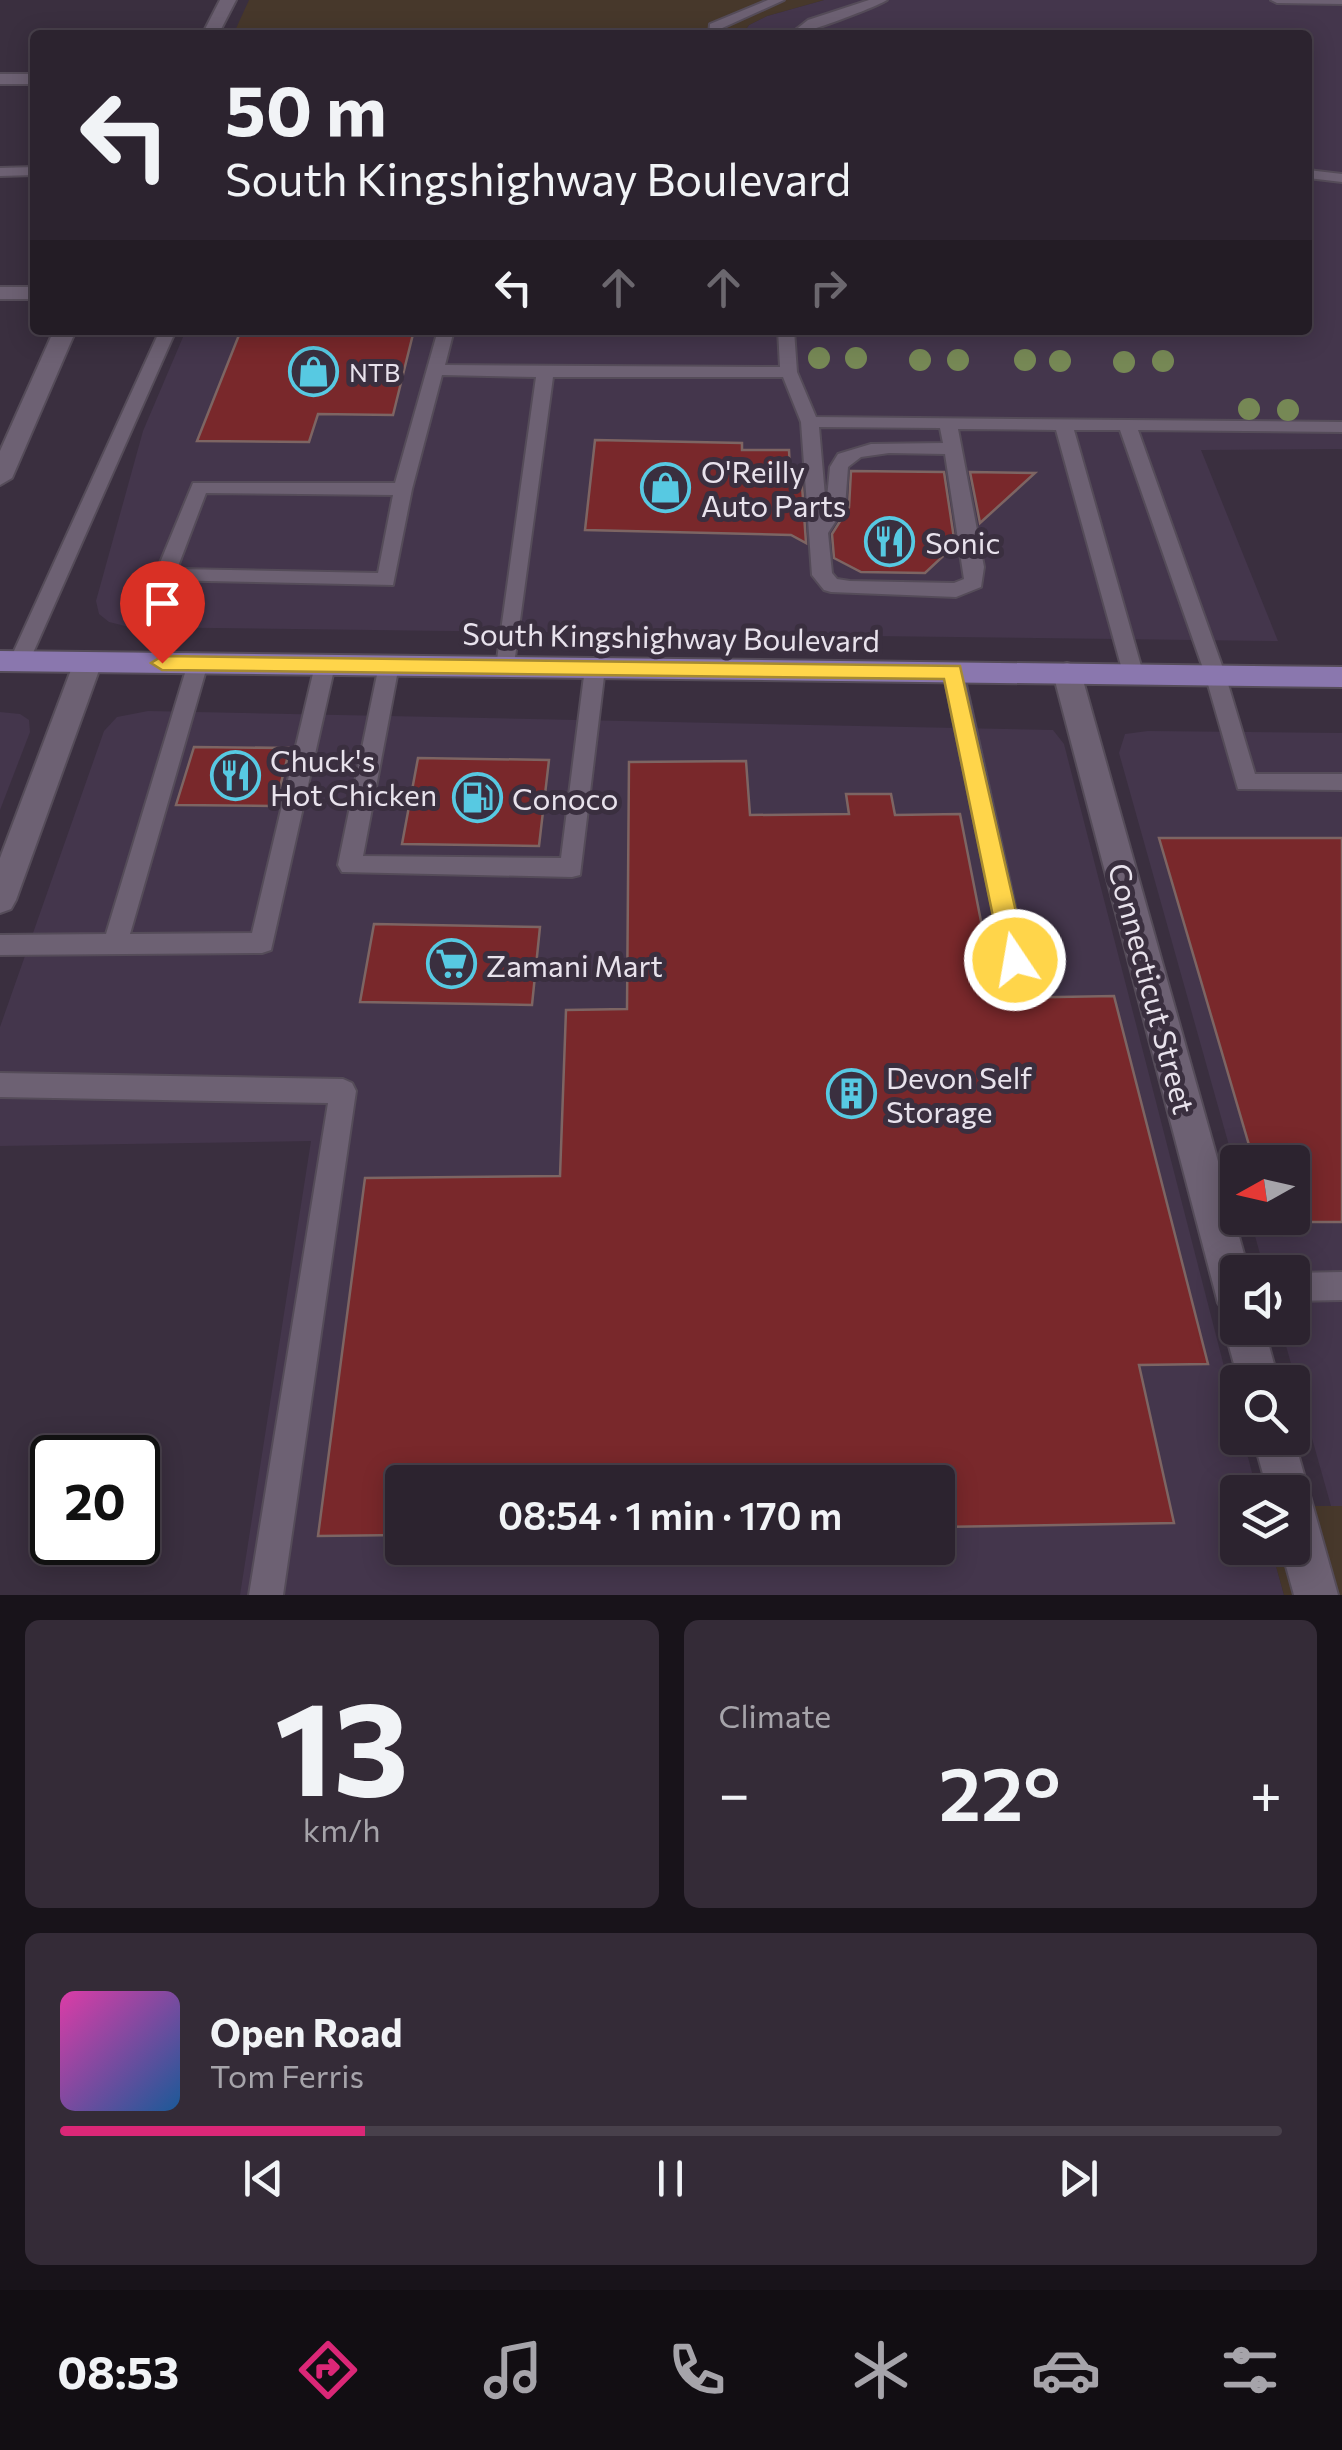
<!DOCTYPE html>
<meta charset="utf-8">
<style>
:root{--surface:#2c232f;--page:#342b37;--text:#f1f3f6;--muted:#a6a4aa;--line:#48404b;--accent:#db2777}
body{margin:0;font-family:Commissioner,sans-serif;background:var(--page);color:var(--text);height:100vh;display:flex;flex-direction:column;font-size:38px;white-space:nowrap}
*{box-sizing:border-box;margin:0}
p{font-size:32px;color:var(--muted)}
.icon{flex:none;width:55px;height:55px;fill:none;stroke:currentColor;stroke-width:2;stroke-linecap:round;stroke-linejoin:round}
.map{position:relative;height:1595px;overflow:hidden}
.details{display:flex;flex-direction:column;gap:25px;padding:25px;background:#18131a;flex:1}
.details>*{flex:none}
.top-card{position:absolute;left:30px;top:30px;width:1282px;height:305px;border-radius:10px;box-shadow:0 5px 25px #0003,0 0 0 2px var(--line);background:#2c232f;color:var(--text);overflow:hidden}
.needle{width:65px;rotate:262deg}
.controls{position:absolute;left:1220px;top:1145px;display:grid;gap:20px}
.controls a{display:grid;place-items:center;width:90px;height:90px;border-radius:10px;background:var(--surface);box-shadow:0 5px 25px #0003,0 0 0 2px var(--line);font-size:50px}
.speed{position:absolute;left:30px;top:1435px;display:flex;gap:20px;font-size:50px;font-weight:700;text-align:center}
.speed>*{display:grid;place-content:center;width:130px;height:130px;border-radius:50%;background:var(--surface);box-shadow:0 5px 25px #0003,0 0 0 2px var(--line);line-height:1}
.speed .limit{border:5px solid #111;border-radius:15px;background:#fff;color:#111}
.pin{position:absolute;display:grid;place-items:center;width:85px;height:85px;color:#fff;margin:-102px -42px;border-radius:50% 50% 50% 0;rotate:-45deg;box-shadow:0 0 10px #0007}
.pin .icon{rotate:45deg}
.me{position:absolute;width:110px;margin:-55px;rotate:348deg;stroke-linejoin:round;filter:drop-shadow(0 0 8px #0008)}
.turn{display:flex;align-items:center;gap:35px;height:210px;padding:0 30px;font-size:45px}
.turn .icon{width:130px;height:130px;stroke-width:2.5}
.turn b{display:block;font-size:70px;line-height:85px}
.lanes{display:flex;align-items:center;height:95px;padding:0 30px;background:#0003;justify-content:center;gap:50px;direction:ltr}
.lanes .off{opacity:.35}
.big{font-size:75px;font-weight:600;line-height:1.1}
.details .widget{flex:1;display:flex;flex-direction:column;justify-content:center;gap:15px;min-width:0;padding:0 35px;border-radius:15px;background:var(--page)}
.details .dial{align-items:center;gap:0}
.dial b{font-size:130px;line-height:1}
.song{display:flex;align-items:center;gap:30px}
.cover{width:120px;height:120px;border-radius:15px;background:linear-gradient(135deg,hsl(320 70% 55%),hsl(210 70% 35%))}
.played{height:10px;border-radius:5px;background:linear-gradient(90deg,var(--accent) 25%,var(--line) 25%)}
.keys{display:flex;justify-content:space-around;direction:ltr}
.heat{display:flex;justify-content:space-between;align-items:center;font-size:55px;direction:ltr}
.details .tiles{flex:1;display:grid;gap:25px;grid-template-columns:1fr 1fr}
.widget:last-child{grid-column:span 2}
.trip{position:absolute;left:385px;top:1465px;width:570px;height:100px;border-radius:10px;background:var(--surface);box-shadow:0 5px 25px #0003,0 0 0 2px var(--line);font-weight:600;line-height:100px;text-align:center}
.dock{display:flex;height:160px;justify-content:space-around;align-items:center;background:#120e13;color:var(--muted)}
.dock .icon{width:70px;height:70px}
.dock .current{color:var(--accent)}
.dock b{font-size:45px;color:var(--text)}
.map>svg:first-child{display:block}
</style>
<div class="map">
<svg width="1342" height="1595" viewBox="0 0 1342 1595">
<rect width="100%" height="100%" fill="#3a2f3f"/>
<g fill="#44364c" fill-rule="evenodd">
<path d="M 824,0 L 1342,0 L 1342,449 L 1201,450 L 1278,641 L 129,627 L 109,622 L 99,614 L 96,601 L 143,431 L 186,330 L 1308,330 L 1308,35 L 742,35 L 749,25 L 767,16 Z"/>
<path d="M 148,711 L 1053,730 L 1064,744 L 1237,1417 L 1238,1438 L 1243,1438 L 1257,1492 L 1238,1492 L 1238,1548 L 1271,1548 L 1284,1595 L 240,1595 L 311,1141 L 0,1146 L 0,1027 L 104,731 L 117,717 ZM 402,1482 L 938,1482 L 938,1548 L 402,1548 Z"/>
<path d="M 0,712 L 20,714 L 29,720 L 30,732 L 0,810 Z"/>
<path d="M 1148,731 L 1342,733 L 1342,1506 L 1331,1506 L 1281,1328 L 1292,1328 L 1292,1272 L 1265,1272 L 1250,1218 L 1292,1218 L 1292,1162 L 1238,1162 L 1237,1174 L 1119,753 L 1125,734 Z"/>
</g>
<g fill="#47382b">
<path d="M 249,0 L 824,0 L 767,16 L 749,25 L 742,35 L 233,35 Z"/>
<path d="M 1293,1506 L 1342,1506 L 1342,1595 L 1284,1595 L 1271,1548 L 1292,1548 Z"/>
</g>
<g fill="#79282b" stroke="#7d6563" stroke-width="2.5">
<path d="M 241,330 L 414,330 L 393,415 L 318,414 L 309,442 L 197,441 Z"/>
<path d="M 595,440 L 742,443 L 742,450 L 789,450 L 790,470 L 801,470 L 806,543 L 791,535 L 585,530 Z"/>
<path d="M 851,471 L 944,472 L 955,545 L 925,573 L 861,572 L 834,558 L 832,534 L 849,507 Z"/>
<path d="M 970,472 L 1035,473 L 980,523 Z"/>
<path d="M 194,747 L 290,748 L 275,806 L 176,805 Z"/>
<path d="M 418,758 L 549,760 L 539,846 L 402,844 Z"/>
<path d="M 746,761 L 750,815 L 849,814 L 846,794 L 891,794 L 895,815 L 960,814 L 996,998 L 1114,996 L 1208,1364 L 1139,1365 L 1174,1523 L 938,1527 L 938,1482 L 402,1482 L 402,1535 L 318,1536 L 365,1178 L 560,1176 L 566,1010 L 627,1009 L 629,762 Z"/>
<path d="M 1159,838 L 1342,838 L 1342,1222 L 1271,1222 L 1269,1218 L 1292,1218 L 1292,1162 L 1254,1162 Z"/>
<path d="M 374,924 L 540,927 L 532,1005 L 360,1002 Z"/>
</g>
<g fill="none" stroke-linecap="round" stroke-linejoin="round">
<defs>
<g id="service">
<path d="M 768,0 L 784,0 L 720,29 L 721,35 L 709,35 L 710,24 Z"/>
<path d="M 869,0 L 887,0 C 874,8 802,35 789,35 L 808,20 Z"/>
<path d="M 1271,0 L 1342,0 L 1342,4 L 1277,3 Z"/>
<path d="M 35,167 L 35,175 L 0,176 L 0,168 Z"/>
<path d="M 1308,170 L 1342,174 L 1342,182 L 1308,178 Z"/>
<path d="M 160,330 L 176,330 L 29,662 L 26,667 L 12,667 L 9,662 Z"/>
<path d="M 438,330 L 454,330 L 445,365 L 780,367 L 778,330 L 794,330 L 797,372 L 816,417 L 1342,422 L 1342,432 L 1138,430 L 1225,674 L 1255,774 L 1342,774 L 1342,790 L 1238,789 L 1205,674 L 1120,430 L 1074,430 L 1143,673 L 1133,680 L 1123,673 L 1056,430 L 958,429 L 984,567 L 981,587 L 956,597 L 831,592 L 824,590 L 812,575 L 801,422 L 783,377 L 553,377 L 513,672 L 499,672 L 496,667 L 536,377 L 442,375 L 412,489 L 393,585 L 158,580 L 155,575 L 193,483 L 395,483 ZM 819,427 L 940,428 L 943,443 L 871,444 L 838,454 L 830,467 L 826,508 ZM 889,453 L 945,454 L 964,579 L 954,583 L 850,581 L 837,579 L 832,573 L 828,533 L 845,507 L 848,467 L 861,457 ZM 206,493 L 393,495 L 378,573 L 177,569 Z"/>
<path d="M 198,656 L 208,663 L 130,934 L 252,933 L 315,665 L 325,658 L 335,665 L 271,950 L 262,953 L 0,955 L 0,935 L 106,934 L 188,663 Z"/>
<path d="M 389,658 L 399,665 L 363,856 L 561,858 L 585,668 L 588,663 L 602,663 L 605,668 L 580,875 L 572,877 L 342,872 L 338,865 L 379,665 Z"/>
<path d="M 953,664 L 963,671 L 1027,960 L 1024,967 L 1015,970 L 1006,967 L 1003,960 L 943,671 Z"/>
<path d="M 0,1073 L 343,1079 L 352,1083 L 356,1091 L 283,1595 L 249,1595 L 328,1103 L 0,1097 Z"/>
<path d="M 1342,1272 L 1342,1300 L 1292,1301 L 1292,1273 Z"/>
</g>
<g id="minor">
<path d="M 220,0 L 236,0 L 218,35 L 202,35 Z"/>
<rect x="0" y="74" width="35" height="10"/>
<rect x="0" y="287" width="35" height="12"/>
<path d="M 54,330 L 76,330 L 12,478 L 0,485 L 0,451 Z"/>
<path d="M 88,652 L 98,655 L 102,662 L 16,900 L 11,909 L 0,913 L 0,858 L 74,662 L 78,655 Z"/>
<path d="M 1067,663 L 1077,666 L 1081,673 L 1249,1272 L 1238,1272 L 1238,1328 L 1264,1328 L 1279,1382 L 1239,1382 L 1224,1328 L 1228,1318 L 1218,1303 L 1053,673 L 1057,666 Z"/>
<path d="M 1292,1432 L 1338,1595 L 1294,1595 L 1281,1548 L 1292,1548 L 1292,1492 L 1268,1492 L 1253,1438 L 1292,1438 Z"/>
</g>
<path id="primary" d="M 0,651 L 1342,667 L 1342,687 L 0,671 Z"/>
</defs>
<use href="#service" stroke="#554c59" stroke-width="4"/>
<use href="#minor" stroke="#554c59" stroke-width="4"/>
<use href="#primary" stroke="#554c59" stroke-width="4"/>
<use href="#service" fill="#6d6173" fill-rule="evenodd"/>
<use href="#minor" fill="#6d6173" fill-rule="evenodd"/>
<use href="#primary" fill="#8a77ae" fill-rule="evenodd"/>
</g>
<g fill="#768855">
<circle cx="819" cy="358" r="11"/>
<circle cx="856" cy="358" r="11"/>
<circle cx="920" cy="360" r="11"/>
<circle cx="958" cy="360" r="11"/>
<circle cx="1025" cy="360" r="11"/>
<circle cx="1060" cy="361" r="11"/>
<circle cx="1163" cy="361" r="11"/>
<circle cx="1124" cy="362" r="11"/>
<circle cx="1249" cy="409" r="11"/>
<circle cx="1288" cy="410" r="11"/>
</g>
<path fill="#ffd54a" stroke="#a68a30" stroke-width="2.5" d="M 162,656 L 960,666 L 1027,960 L 1024,967 L 1015,970 L 1006,967 L 1002,960 L 944,679 L 162,670 L 151,663 Z"/>
<defs>
<symbol id="shop-ring" viewBox="-11 -11 22 22"><circle r="9.5" fill="#3a2f3f" stroke="#57c9e2" stroke-width="1.5"/><path d="M-5-2.5h2.3a2.7 3.5 0 0 1 5.4 0H5L5.5 6h-11ZM-1.5-2.5h3a1.5 2.3 0 0 0-3 0Z" fill="#57c9e2"/></symbol>
<symbol id="restaurant-ring" viewBox="-11 -11 22 22"><circle r="9.5" fill="#3a2f3f" stroke="#57c9e2" stroke-width="1.5"/><path d="M-5-6h1v4h1v-4h1v4h1v-4h1v5L-1.5 .5V6h-2V.5L-5-1ZM5-6V6H3V1.5H1.5Q1.5-4 5-6Z" fill="#57c9e2"/></symbol>
<symbol id="fuel-ring" viewBox="-11 -11 22 22"><circle r="9.5" fill="#3a2f3f" stroke="#57c9e2" stroke-width="1.5"/><path d="M-5.5-6h7V0h2V4h1.3V-2.5L3-4.5l.8-.8L6-3V5H2.5V1h-1V6h-7ZM-4.2-4.7v3.2H.2V-4.7Z" fill="#57c9e2"/></symbol>
<symbol id="supermarket-ring" viewBox="-11 -11 22 22"><circle r="9.5" fill="#3a2f3f" stroke="#57c9e2" stroke-width="1.5"/><path d="M-6-5.5h2.5l.6 2H6L4.5 2H-2.5L-4.4-4H-6ZM-1.5 3.2a1.3 1.3 0 1 0 .1 0ZM3 3.2a1.3 1.3 0 1 0 .1 0Z" fill="#57c9e2"/></symbol>
<symbol id="building-ring" viewBox="-11 -11 22 22"><circle r="9.5" fill="#3a2f3f" stroke="#57c9e2" stroke-width="1.5"/><path d="M-4-6H4V6H1V3H-1V6H-4ZM-2.5-4.3h1.7v1.8h-1.7ZM.8-4.3h1.7v1.8H.8ZM-2.5-1h1.7V.8h-1.7ZM.8-1h1.7V.8H.8Z" fill="#57c9e2"/></symbol>
</defs>
<g fill-rule="evenodd">
<use href="#shop-ring" x="286" y="344" width="55" height="55"/>
<use href="#shop-ring" x="638" y="460" width="55" height="55"/>
<use href="#restaurant-ring" x="862" y="514" width="55" height="55"/>
<use href="#restaurant-ring" x="208" y="748" width="55" height="55"/>
<use href="#fuel-ring" x="450" y="770" width="55" height="55"/>
<use href="#supermarket-ring" x="424" y="936" width="55" height="55"/>
<use href="#building-ring" x="824" y="1066" width="55" height="55"/>
</g>
<g text-anchor="middle" dominant-baseline="central" stroke-width="10" stroke-linejoin="round" paint-order="stroke">
<g font-size="25" fill="#e8e2ec" stroke="#3a2f3f" text-anchor="start">
<text x="349" y="372">NTB</text>
</g>
<g font-size="30" fill="#e8e2ec" stroke="#3a2f3f" text-anchor="start">
<text x="701" y="470">O'Reilly<tspan x="701" dy="34">Auto Parts</tspan></text>
<text x="925" y="541">Sonic</text>
<text x="270" y="759">Chuck's<tspan x="270" dy="34">Hot Chicken</tspan></text>
<text x="512" y="797">Conoco</text>
<text x="486" y="964">Zamani Mart</text>
<text x="886" y="1076">Devon Self<tspan x="886" dy="34">Storage</tspan></text>
</g>
<g font-size="30" fill="#e8e2ec" stroke="#3a2f3f">
<text transform="translate(671 636) rotate(1)">South Kingshighway Boulevard</text>
<text transform="translate(1153 988) rotate(75)">Connecticut Street</text>
</g>
</g>
</svg>
<div class="controls">
<a><svg class="needle" viewBox="-14 -14 28 28"><path d="M0-13l5 13h-10z" fill="#e53935"/><path d="M0 13l5-13h-10z" fill="#a6a4aa"/></svg></a>
<a><svg class="icon" aria-label="sound" viewBox="0 0 24 24"><path d="M4 9h4l5-4v14l-5-4H4zM17 9q2 3 0 6"/></svg></a>
<a><svg class="icon" aria-label="search" viewBox="0 0 24 24"><circle cx="10" cy="10" r="6"/><path d="M15 15l6 6"/></svg></a>
<a><svg class="icon" aria-label="layers" viewBox="0 0 24 24"><path d="M12 4l9 5-9 5-9-5zM3 14l9 5 9-5"/></svg></a>
</div>
<div class="speed"><div class="limit">20</div></div>
<div class="pin" style="left:162px;top:663px;background:#d93025"><svg class="icon" aria-label="arrive" viewBox="0 0 24 24"><path d="M6 21V4h12l-3 4 3 4H6"/></svg></div>
<svg class="me" style="left:1015px;top:960px" viewBox="-20 -20 40 40"><circle r="17" fill="#ffd54a" stroke="#fff" stroke-width="3"/><path d="M0-11L8 9 0 5-8 9z" fill="#fff"/></svg>
<div class="trip">08:54 · 1 min · 170 m</div>
<div class="top-card">
<div class="turn"><svg class="icon" aria-label="left" viewBox="0 0 24 24"><path d="M17 20v-9H6M10 6l-5 5 5 5"/></svg><div><b>50 m</b>South Kingshighway Boulevard</div></div>
<div class="lanes"><svg class="icon" aria-label="left" viewBox="0 0 24 24"><path d="M17 20v-9H6M10 6l-5 5 5 5"/></svg><svg class="icon off" aria-label="ahead" viewBox="0 0 24 24"><path d="M12 20V5M6 11l6-6 6 6"/></svg><svg class="icon off" aria-label="ahead" viewBox="0 0 24 24"><path d="M12 20V5M6 11l6-6 6 6"/></svg><svg class="icon off" aria-label="right" viewBox="0 0 24 24"><path d="M7 20v-9h11M14 6l5 5-5 5"/></svg></div>
</div>
</div>
<section class="details">
<div class="tiles">
<div class="widget dial"><b>13</b><p>km/h</p></div>
<div class="widget"><p>Climate</p>
<div class="heat"><a>−</a><b class="big">22°</b><a>+</a></div>
</div>
<div class="widget">
<div class="song"><i class="cover"></i><div><b>Open Road</b><p>Tom Ferris</p></div></div>
<div class="played"></div>
<div class="keys"><svg class="icon" aria-label="previous" viewBox="0 0 24 24"><path d="M18 5L8 12l10 7zM5 5v14"/></svg><svg class="icon" aria-label="pause" viewBox="0 0 24 24"><path d="M8 5v14M16 5v14"/></svg><svg class="icon" aria-label="next" viewBox="0 0 24 24"><path d="M6 5l10 7-10 7zM19 5v14"/></svg></div>
</div>
</div>
</section>
<nav class="dock">
<b>08:53</b>
<svg class="icon current" aria-label="directions" viewBox="0 0 24 24"><path d="M12 3l9 9-9 9-9-9zM9 14v-3h6M13 9l2 2-2 2"/></svg>
<svg class="icon" aria-label="music" viewBox="0 0 24 24"><path d="M9 18V5l10-2v13"/><circle cx="6" cy="18" r="3"/><circle cx="16" cy="16" r="3"/></svg>
<svg class="icon" aria-label="phone" viewBox="0 0 24 24"><path d="M5 4h4l2 5-3 2q2 4 5 5l2-3 5 2v4C11 20 4 13 5 4z"/></svg>
<svg class="icon" aria-label="climate" viewBox="0 0 24 24"><path d="M12 3v18M4 7l16 10M4 17L20 7"/></svg>
<svg class="icon" aria-label="car" viewBox="0 0 24 24"><path d="M5 17H2v-5l4-1 3-4h7l3 4 3 1v5h-3M9 17h6M6 11h13"/><circle cx="7" cy="17" r="2"/><circle cx="17" cy="17" r="2"/></svg>
<svg class="icon" aria-label="filters" viewBox="0 0 24 24"><path d="M4 7h16M4 17h16"/><circle cx="9" cy="7" r="2"/><circle cx="15" cy="17" r="2"/></svg>
</nav>
